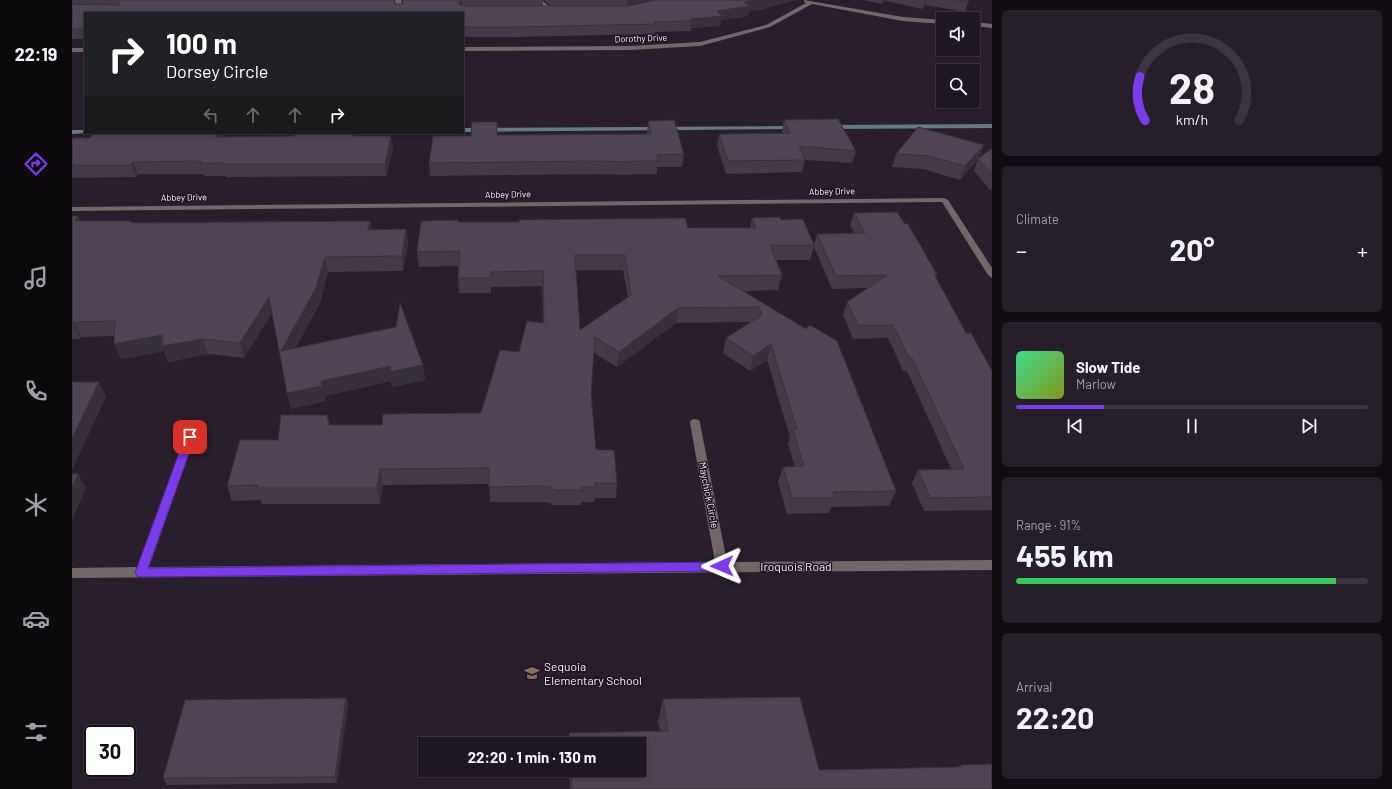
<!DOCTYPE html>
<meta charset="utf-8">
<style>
:root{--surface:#1e1621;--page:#261f2a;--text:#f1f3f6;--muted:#a19fa5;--line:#3c353f;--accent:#7c3aed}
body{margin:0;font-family:Barlow,sans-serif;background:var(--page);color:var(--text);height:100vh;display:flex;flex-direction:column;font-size:15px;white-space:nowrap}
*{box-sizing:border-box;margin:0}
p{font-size:13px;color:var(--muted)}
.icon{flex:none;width:22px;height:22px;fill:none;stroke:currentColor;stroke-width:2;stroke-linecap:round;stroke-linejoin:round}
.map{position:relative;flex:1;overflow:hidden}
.drawer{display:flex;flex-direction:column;gap:10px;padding:10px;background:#100c12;width:400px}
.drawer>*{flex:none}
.top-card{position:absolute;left:12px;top:12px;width:380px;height:122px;border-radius:0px;box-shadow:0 2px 6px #0003,0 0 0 1px var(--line);background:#202124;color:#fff;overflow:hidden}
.fabs{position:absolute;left:864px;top:12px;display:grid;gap:8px}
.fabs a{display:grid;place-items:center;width:44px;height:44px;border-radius:0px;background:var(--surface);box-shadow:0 2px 6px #0003,0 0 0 1px var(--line);font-size:20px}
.speed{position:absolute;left:12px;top:725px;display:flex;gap:8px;font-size:20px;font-weight:700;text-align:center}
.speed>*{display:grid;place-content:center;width:52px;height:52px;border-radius:50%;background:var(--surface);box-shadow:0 2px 6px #0003,0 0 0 1px var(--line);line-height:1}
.speed .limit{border:2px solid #111;border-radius:6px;background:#fff;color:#111}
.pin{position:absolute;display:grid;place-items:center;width:34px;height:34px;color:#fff;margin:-17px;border-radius:8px;box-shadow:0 2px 6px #0006}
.me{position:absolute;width:44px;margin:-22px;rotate:269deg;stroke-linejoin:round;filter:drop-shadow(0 0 3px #0008)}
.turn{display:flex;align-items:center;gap:14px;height:84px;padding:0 16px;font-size:18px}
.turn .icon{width:52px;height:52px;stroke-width:2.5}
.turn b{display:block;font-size:28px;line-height:34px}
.lanes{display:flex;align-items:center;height:38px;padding:0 16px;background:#0003;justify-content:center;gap:20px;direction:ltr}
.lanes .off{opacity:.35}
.big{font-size:30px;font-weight:700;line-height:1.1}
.drawer .widget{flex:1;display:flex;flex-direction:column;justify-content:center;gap:6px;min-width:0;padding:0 14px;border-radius:6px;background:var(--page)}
.drawer .dial{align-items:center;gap:0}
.dial svg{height:104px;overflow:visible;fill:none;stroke:var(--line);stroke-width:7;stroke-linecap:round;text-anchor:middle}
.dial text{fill:var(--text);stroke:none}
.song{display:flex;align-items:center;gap:12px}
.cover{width:48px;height:48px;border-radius:6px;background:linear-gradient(135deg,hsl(150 70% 55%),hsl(70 70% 35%))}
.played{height:4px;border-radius:2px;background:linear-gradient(90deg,var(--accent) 25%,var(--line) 25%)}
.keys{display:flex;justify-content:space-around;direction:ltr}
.heat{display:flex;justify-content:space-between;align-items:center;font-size:22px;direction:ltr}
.charge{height:6px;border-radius:3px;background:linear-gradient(90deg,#34c759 91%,var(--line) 0)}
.trip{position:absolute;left:346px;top:737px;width:228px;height:40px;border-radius:0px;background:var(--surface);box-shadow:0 2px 6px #0003,0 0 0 1px var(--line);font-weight:700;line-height:40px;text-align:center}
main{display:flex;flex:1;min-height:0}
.tab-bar{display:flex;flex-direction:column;width:72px;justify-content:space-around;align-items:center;background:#0c090d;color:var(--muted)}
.tab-bar .icon{width:28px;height:28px}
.tab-bar .selected{color:var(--accent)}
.tab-bar b{font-size:18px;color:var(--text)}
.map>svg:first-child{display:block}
</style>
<main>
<nav class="tab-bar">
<b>22:19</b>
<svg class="icon selected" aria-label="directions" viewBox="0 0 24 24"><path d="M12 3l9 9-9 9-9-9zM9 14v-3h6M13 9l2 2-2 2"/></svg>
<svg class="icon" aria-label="music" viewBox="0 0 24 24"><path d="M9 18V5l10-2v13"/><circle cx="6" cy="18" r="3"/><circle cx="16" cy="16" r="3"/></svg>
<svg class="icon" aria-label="phone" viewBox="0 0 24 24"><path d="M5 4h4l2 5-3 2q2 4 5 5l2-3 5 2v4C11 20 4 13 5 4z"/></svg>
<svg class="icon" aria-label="climate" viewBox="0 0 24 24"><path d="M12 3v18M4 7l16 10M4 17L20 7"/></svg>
<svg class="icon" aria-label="car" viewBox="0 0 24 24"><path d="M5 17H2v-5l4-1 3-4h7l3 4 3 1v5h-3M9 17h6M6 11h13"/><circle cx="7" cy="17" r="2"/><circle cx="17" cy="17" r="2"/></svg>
<svg class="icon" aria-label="filters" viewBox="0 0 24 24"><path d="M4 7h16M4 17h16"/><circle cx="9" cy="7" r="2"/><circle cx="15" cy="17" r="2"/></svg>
</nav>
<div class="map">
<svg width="920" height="789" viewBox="0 0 920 789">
<rect width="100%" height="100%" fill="#281e2c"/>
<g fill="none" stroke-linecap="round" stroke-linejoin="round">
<g fill="#657a84" fill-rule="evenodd">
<path d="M 920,124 L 920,128 L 758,129 L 755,127 L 758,125 Z"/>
<path d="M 724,126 L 727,128 L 726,129 L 391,132 L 391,128 Z"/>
<path d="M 0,130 L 13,130 L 13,133 L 16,133 L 0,134 Z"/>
</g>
<g fill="#716767" fill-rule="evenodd">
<path d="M 323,0 L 329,0 L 331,13 L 325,13 Z"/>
<path d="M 464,0 L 470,0 L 483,12 L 483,14 L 479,14 Z"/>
<path d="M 732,0 L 831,17 L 871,20 L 871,24 L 831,21 L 740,4 L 698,27 L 628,46 L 559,50 L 391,51 L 391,47 L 559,46 L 628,42 L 694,25 L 734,3 L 732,2 Z"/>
<path d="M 901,22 L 920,24 L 920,28 L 901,26 Z"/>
<rect x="0" y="48" width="13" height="4"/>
<path d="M 872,198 L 876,200 L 920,268 L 920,278 L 916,275 L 870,202 L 0,211 L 0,207 Z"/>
<path d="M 623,419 L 627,420 L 628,423 L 655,562 L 920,560 L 920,570 L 0,578 L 0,568 L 65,567 L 113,437 L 114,434 L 122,434 L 123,437 L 77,567 L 643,562 L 618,423 L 619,420 Z"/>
</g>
</g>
<g fill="#443a47" fill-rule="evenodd">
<path d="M 0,0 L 322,0 L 323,4 L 330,4 L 329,0 L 471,0 L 471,6 L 479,6 L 472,0 L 724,0 L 687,10 L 677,11 L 676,16 L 649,20 L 648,26 L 619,28 L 619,31 L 583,32 L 583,34 L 442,37 L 391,37 L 391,13 L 13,13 L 13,39 L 0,39 Z"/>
<path d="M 792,0 L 897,0 L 893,12 L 854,5 L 850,9 L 814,1 L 809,4 Z"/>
<path d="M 712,120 L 784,151 L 780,163 L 733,160 L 730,172 L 654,174 L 645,146 L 647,134 L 710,133 Z"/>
<path d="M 576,121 L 612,154 L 610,167 L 585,167 L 585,174 L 559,174 L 559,175 L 524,174 L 358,176 L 357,163 L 426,135 L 575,134 Z"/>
<path d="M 223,133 L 281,133 L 282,136 L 321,148 L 314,176 L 154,177 L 154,176 L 132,176 L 131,174 L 66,174 L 64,177 L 0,178 L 0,138 L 222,136 Z"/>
<path d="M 920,148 L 920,188 L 918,190 L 902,171 L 906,159 Z"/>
<path d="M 824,154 L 907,158 L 888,180 L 851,169 L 820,167 Z"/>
<path d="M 782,213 L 865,274 L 864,277 L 894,333 L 920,371 L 920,510 L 852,511 L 840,483 L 846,470 L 879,469 L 835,371 L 831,371 L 816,338 L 781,339 L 771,315 L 775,302 L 796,288 L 760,289 L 742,247 L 738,260 L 704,260 L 710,275 L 706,290 L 670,291 L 734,329 L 824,491 L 817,506 L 759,507 L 757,513 L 715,514 L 706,482 L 711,467 L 723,467 L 716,444 L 718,437 L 695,360 L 678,371 L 651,353 L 654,338 L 679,322 L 604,323 L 545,367 L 522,353 L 519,394 L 524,450 L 545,483 L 544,498 L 523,498 L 522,502 L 509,502 L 509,505 L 479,505 L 479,503 L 472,502 L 418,502 L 417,484 L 311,485 L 308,504 L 190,504 L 189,500 L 160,501 L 155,486 L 206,440 L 255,415 L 258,425 L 310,425 L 409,413 L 447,352 L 471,323 L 470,286 L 419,287 L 419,293 L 387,293 L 386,278 L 387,266 L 347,267 L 345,252 L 386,222 L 616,228 L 678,228 L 680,218 L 709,220 L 742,245 L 745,234 L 782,233 L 778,225 ZM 504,270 L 551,270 L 556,298 L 508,330 Z"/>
<path d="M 0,216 L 9,221 L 59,222 L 298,221 L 300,230 L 334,229 L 336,244 L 331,271 L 256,272 L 248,303 L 223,349 L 351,365 L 353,380 L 320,387 L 319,381 L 253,396 L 254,401 L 219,409 L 200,313 L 172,358 L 136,354 L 96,362 L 92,351 L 49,359 L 42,344 L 42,336 L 9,337 L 8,339 L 0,339 Z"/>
<path d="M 274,698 L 276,705 L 265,783 L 95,785 L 91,778 Z"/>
<path d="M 591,699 L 747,770 L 886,767 L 888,765 L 920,789 L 498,789 L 497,770 L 567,770 L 567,744 L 497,744 L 497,733 L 588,732 L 586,721 Z"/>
</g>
<g fill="#37303a">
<path d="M 390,0 L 391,10 L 386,3 Z"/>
<path d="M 555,0 L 602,0 L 555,8 Z"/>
<path d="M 687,0 L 724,0 L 687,10 L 677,11 L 676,16 L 649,20 L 648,26 L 619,28 L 620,21 L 618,19 L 645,11 L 672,2 Z"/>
<path d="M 810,0 L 815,0 L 814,1 L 809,4 Z"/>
<path d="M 853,0 L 855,0 L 854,5 L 850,9 Z"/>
<path d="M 146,133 L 151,133 L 153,139 L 144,137 Z"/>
<path d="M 319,136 L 321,148 L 314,176 L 313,164 Z"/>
<path d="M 912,145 L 907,158 L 888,180 L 893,166 Z"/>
<path d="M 61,162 L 66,174 L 64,177 L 59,165 Z"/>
<path d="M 6,216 L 12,231 L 3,221 Z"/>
<path d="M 298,221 L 300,235 L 296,230 Z"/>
<path d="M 334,229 L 336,244 L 331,271 L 330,256 Z"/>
<path d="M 253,257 L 256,272 L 248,303 L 213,367 L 209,351 Z"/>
<path d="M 197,297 L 201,312 L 172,358 L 168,343 Z"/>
<path d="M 606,308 L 604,323 L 545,367 L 547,352 Z"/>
<path d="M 2,322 L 9,337 L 8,339 L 1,324 Z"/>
<path d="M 90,335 L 131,339 L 136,354 L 96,362 L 92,351 L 49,359 L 42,344 Z"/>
<path d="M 699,344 L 695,360 L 678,371 L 681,356 Z"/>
<path d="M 351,365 L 353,380 L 320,387 L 319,381 L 253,396 L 254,401 L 219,409 L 215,393 L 249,381 L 319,366 Z"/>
<path d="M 27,382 L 34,397 L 0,470 L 0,439 Z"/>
<path d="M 308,469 L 311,485 L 308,504 L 305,488 Z"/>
<path d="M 6,474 L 14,488 L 0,520 L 0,488 Z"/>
<path d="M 274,698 L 276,705 L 265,783 L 263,777 Z"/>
</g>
<g fill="#4f4453" stroke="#37303a" fill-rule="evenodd">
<path d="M 44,0 L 322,0 L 323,4 L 331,4 L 330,0 L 390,0 L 386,3 L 389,6 L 556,6 L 584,0 L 687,0 L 672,2 L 678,6 L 645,11 L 650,16 L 618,19 L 620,21 L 582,22 L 584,24 L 442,27 L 391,27 L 391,13 L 13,13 L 13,29 L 0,29 L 0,4 L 47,5 L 48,3 Z"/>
<path d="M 883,0 L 897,0 L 896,2 Z"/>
<path d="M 766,119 L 784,151 L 727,146 L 733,160 L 656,161 L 647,134 L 718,133 L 712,120 Z"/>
<path d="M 602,120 L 612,154 L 585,155 L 586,161 L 560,161 L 560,162 L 524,161 L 357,163 L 361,136 L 399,136 L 400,122 L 425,122 L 425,135 L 579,134 L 576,121 Z"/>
<path d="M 846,127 L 912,145 L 893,166 L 856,156 L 824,154 Z"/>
<path d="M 22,133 L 146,133 L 144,137 L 222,136 L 223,133 L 281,133 L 280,136 L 319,136 L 313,164 L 150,164 L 151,163 L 128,163 L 129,161 L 61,162 L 59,165 L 0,165 L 0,138 L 18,138 Z"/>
<path d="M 920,148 L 920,174 L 906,159 Z"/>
<path d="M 825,212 L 833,224 L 836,224 L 863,271 L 865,274 L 862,274 L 894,333 L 899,333 L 920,371 L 920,497 L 858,498 L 846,470 L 892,469 L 840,358 L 837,358 L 821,325 L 786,325 L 775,302 L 815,275 L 764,276 L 745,234 L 793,233 L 782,213 Z"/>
<path d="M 0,216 L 6,216 L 3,221 L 59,221 L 58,222 L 68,223 L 298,221 L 296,230 L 334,229 L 330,256 L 253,257 L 244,288 L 209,351 L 324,327 L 328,303 L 351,365 L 318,372 L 319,366 L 249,381 L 250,386 L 215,393 L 197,297 L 168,343 L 131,339 L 90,346 L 90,335 L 42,344 L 43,321 L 2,322 L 1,324 L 0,324 Z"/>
<path d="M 708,217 L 709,220 L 731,219 L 742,245 L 698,245 L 710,275 L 646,276 L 734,329 L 738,325 L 765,341 L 824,491 L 761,492 L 763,498 L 720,498 L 711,467 L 732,466 L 721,429 L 725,429 L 699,344 L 681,356 L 654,338 L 690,315 L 687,307 L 606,308 L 547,352 L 523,337 L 519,394 L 524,450 L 542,450 L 545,483 L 523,483 L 524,487 L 510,487 L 510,490 L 480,490 L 480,487 L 472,486 L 417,487 L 417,468 L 308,469 L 305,488 L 185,488 L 186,485 L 155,486 L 168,440 L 206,440 L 209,415 L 255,415 L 257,425 L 310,425 L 311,414 L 409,413 L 428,350 L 447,352 L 455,321 L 472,323 L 471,271 L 419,272 L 419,278 L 386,278 L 388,251 L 345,252 L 349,221 L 386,220 L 386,222 L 447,222 L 447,220 L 613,218 L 616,228 L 684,228 L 680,218 ZM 503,255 L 553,255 L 559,295 L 508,330 Z"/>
<path d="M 0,382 L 27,382 L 0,439 Z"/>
<path d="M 0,474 L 6,474 L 0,488 Z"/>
<path d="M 728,697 L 747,770 L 889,767 L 888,765 L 920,764 L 920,789 L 500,789 L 499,770 L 567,770 L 567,744 L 498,744 L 497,733 L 596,731 L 591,699 Z"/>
<path d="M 274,698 L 263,777 L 91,778 L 113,700 Z"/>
</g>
<path fill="#7c3aed" stroke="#51269a" d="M 118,433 L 123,437 L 76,568 L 650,562 L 654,563 L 656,566 L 654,569 L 650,571 L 69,577 L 65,576 L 63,573 L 113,437 Z"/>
<defs>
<symbol id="school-bare" viewBox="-9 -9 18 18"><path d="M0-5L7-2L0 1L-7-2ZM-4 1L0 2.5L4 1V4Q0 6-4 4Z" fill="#8d6e63" stroke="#1f1522" stroke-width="2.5" paint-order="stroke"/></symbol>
</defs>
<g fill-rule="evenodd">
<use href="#school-bare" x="449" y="662" width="22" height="22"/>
</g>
<g text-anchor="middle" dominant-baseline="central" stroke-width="3" stroke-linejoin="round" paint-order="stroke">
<g font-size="9" fill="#f6f0f9" stroke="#1f1522">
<text transform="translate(569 38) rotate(-2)">Dorothy Drive</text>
<text transform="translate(760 191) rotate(-1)">Abbey Drive</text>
<text transform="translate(436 194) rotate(-1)">Abbey Drive</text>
<text transform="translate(112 197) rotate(-1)">Abbey Drive</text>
</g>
<g font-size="10" fill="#f6f0f9" stroke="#1f1522">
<text transform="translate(637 495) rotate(79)">Maychick Circle</text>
</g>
<g font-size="12" fill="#f6f0f9" stroke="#1f1522">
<text x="724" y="566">Iroquois Road</text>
</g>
<g font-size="12" fill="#f6f0f9" stroke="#1f1522" text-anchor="start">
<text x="472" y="666">Sequoia<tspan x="472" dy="14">Elementary School</tspan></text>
</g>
</g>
</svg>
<div class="fabs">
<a><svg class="icon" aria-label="sound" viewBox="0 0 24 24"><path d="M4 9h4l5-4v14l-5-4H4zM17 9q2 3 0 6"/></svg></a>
<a><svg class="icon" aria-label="search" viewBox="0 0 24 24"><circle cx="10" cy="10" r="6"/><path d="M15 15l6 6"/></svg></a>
</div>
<div class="speed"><div class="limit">30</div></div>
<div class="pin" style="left:118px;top:437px;background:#d93025"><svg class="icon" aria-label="arrive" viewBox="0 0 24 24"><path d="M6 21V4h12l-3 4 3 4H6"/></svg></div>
<svg class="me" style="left:650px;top:566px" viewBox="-20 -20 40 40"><path d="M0-17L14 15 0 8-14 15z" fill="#7c3aed" stroke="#fff" stroke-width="4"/></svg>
<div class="trip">22:20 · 1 min · 130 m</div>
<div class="top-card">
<div class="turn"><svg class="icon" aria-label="right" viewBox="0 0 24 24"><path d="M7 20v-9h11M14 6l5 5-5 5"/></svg><div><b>100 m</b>Dorsey Circle</div></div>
<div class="lanes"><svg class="icon off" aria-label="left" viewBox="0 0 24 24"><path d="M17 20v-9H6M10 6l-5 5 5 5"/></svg><svg class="icon off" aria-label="ahead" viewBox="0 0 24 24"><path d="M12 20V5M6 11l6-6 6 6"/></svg><svg class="icon off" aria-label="ahead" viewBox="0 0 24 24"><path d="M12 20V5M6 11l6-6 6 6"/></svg><svg class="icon" aria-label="right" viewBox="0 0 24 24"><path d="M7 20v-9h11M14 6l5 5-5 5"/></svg></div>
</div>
</div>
<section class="drawer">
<div class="widget dial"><svg viewBox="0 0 100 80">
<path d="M14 69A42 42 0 1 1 86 69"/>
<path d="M14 69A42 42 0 0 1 10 35" stroke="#7c3aed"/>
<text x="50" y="56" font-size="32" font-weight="700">28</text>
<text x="50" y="72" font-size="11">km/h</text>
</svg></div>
<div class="widget"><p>Climate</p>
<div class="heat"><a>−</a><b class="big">20°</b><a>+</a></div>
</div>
<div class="widget">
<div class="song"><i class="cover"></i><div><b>Slow Tide</b><p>Marlow</p></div></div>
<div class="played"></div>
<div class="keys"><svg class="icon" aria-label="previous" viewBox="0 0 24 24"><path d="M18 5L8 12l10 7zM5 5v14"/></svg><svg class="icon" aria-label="pause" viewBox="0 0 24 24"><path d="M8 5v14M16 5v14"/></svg><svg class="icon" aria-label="next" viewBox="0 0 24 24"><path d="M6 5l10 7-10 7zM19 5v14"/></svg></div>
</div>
<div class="widget"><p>Range · 91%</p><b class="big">455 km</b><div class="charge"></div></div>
<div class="widget"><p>Arrival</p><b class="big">22:20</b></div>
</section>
</main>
